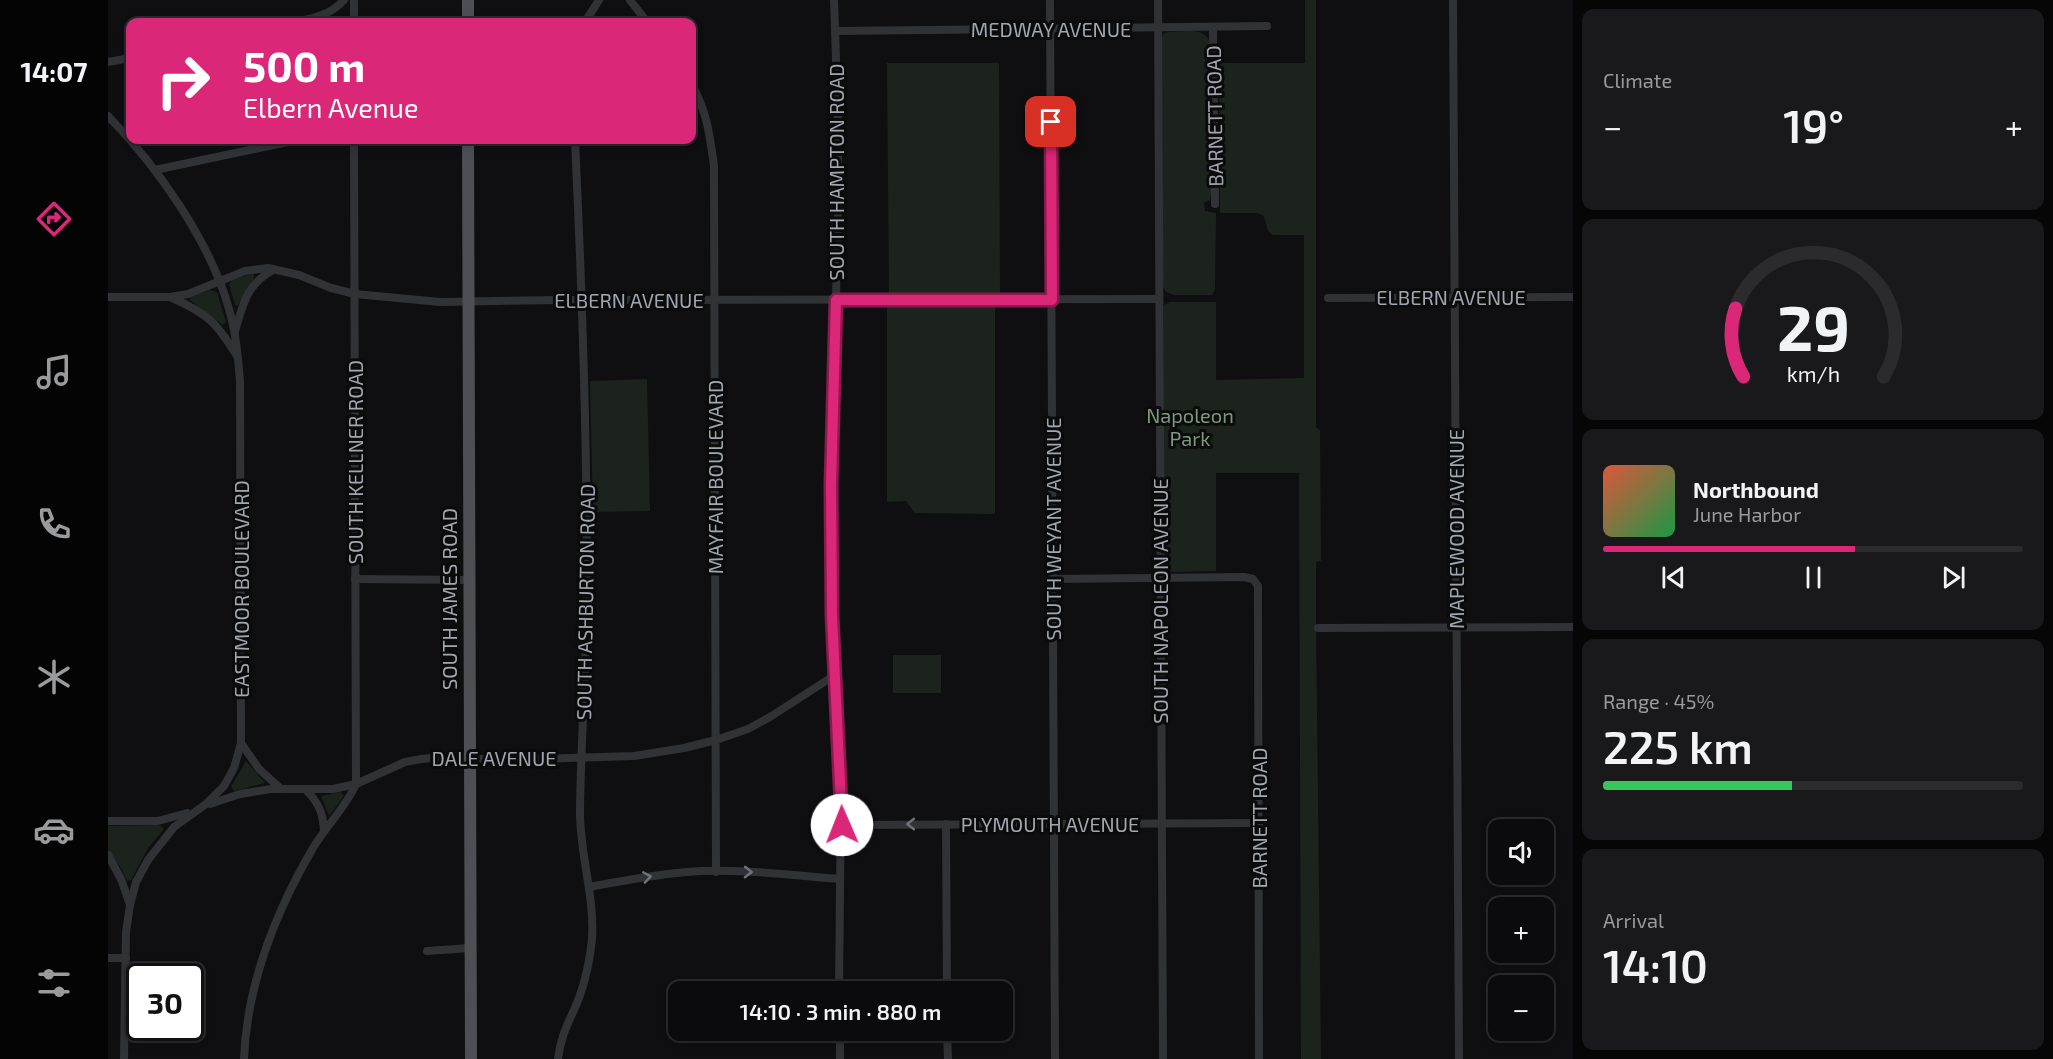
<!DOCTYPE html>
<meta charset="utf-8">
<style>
:root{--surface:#0b0b0d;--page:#19191b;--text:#f1f3f6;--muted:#9a9b9d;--line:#2b2b2e;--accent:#db2777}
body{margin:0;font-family:"Exo 2",sans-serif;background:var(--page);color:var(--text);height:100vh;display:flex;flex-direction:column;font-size:22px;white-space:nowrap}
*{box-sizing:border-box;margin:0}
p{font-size:20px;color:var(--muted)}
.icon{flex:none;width:33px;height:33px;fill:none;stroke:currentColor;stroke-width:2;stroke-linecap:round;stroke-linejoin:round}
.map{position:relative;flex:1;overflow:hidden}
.sheet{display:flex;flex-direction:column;gap:9px;padding:9px;background:#060607;width:480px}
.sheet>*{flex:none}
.top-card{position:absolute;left:18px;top:18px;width:570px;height:126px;border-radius:12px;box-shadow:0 3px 9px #0003,0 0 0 2px var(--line);background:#db2777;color:#fff;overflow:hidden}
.fabs{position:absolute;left:1380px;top:819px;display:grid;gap:12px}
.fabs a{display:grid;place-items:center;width:66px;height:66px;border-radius:12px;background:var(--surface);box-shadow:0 3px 9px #0003,0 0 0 2px var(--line);font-size:30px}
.speed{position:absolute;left:18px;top:963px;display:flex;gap:12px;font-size:30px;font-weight:700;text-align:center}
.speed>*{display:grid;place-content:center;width:78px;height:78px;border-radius:50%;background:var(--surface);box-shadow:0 3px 9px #0003,0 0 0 2px var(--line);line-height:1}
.speed .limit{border:3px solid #111;border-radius:9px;background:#fff;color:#111}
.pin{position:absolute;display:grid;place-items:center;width:51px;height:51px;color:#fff;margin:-26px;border-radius:12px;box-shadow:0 3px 9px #0006}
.me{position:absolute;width:66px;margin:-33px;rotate:359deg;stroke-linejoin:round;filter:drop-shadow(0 0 4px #0008)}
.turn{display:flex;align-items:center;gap:21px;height:126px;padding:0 18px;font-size:27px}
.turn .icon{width:78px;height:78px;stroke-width:2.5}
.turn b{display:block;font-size:42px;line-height:51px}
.big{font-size:45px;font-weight:600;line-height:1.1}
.sheet .widget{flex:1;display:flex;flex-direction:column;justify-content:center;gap:9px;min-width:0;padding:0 21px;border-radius:12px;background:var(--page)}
.sheet .dial{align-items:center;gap:0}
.dial svg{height:156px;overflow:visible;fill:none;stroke:var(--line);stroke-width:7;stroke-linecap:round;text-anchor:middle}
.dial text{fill:var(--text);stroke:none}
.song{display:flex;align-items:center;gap:18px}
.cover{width:72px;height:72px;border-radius:9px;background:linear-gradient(135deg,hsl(10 70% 55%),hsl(140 70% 35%))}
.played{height:6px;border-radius:3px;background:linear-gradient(90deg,var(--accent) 60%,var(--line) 60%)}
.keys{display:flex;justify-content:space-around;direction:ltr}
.heat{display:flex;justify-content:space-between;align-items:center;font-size:33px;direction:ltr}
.charge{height:9px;border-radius:4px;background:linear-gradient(90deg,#34c759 45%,var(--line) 0)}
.trip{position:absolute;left:560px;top:981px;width:345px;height:60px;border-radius:12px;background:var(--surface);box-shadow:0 3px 9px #0003,0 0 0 2px var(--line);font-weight:600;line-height:60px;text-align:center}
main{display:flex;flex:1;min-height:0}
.tab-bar{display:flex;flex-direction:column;width:108px;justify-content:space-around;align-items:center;background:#040405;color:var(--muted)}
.tab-bar .icon{width:42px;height:42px}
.tab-bar .active{color:var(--accent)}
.tab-bar b{font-size:27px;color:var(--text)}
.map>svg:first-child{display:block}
</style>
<main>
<nav class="tab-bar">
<b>14:07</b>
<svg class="icon active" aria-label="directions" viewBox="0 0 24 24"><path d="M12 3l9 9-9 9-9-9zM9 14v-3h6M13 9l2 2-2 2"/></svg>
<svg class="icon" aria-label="music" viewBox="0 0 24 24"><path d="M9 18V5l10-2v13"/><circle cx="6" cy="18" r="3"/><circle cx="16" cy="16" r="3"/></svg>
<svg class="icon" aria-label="phone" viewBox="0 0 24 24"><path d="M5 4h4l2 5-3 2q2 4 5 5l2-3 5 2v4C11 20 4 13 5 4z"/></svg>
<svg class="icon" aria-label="climate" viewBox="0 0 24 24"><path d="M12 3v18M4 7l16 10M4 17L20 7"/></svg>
<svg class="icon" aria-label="car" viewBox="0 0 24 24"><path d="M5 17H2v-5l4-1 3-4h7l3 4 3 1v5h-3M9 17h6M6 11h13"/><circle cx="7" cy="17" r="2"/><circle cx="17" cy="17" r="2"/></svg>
<svg class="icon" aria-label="filters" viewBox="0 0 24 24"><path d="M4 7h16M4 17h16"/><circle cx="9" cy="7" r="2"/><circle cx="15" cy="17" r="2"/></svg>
</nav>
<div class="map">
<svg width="1465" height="1059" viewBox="0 0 1465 1059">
<rect width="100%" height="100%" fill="#0f0f11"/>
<g fill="#1c231d">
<path d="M 1197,0 L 1208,0 L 1208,427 L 1212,430 L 1213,561 L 1208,562 L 1208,625 L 1213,1059 L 1193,1059 L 1191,473 L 1108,473 L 1108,571 L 1063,572 L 1056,566 L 1056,305 L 1062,302 L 1108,302 L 1108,380 L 1196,378 L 1196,235 L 1165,235 L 1160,231 L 1156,216 L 1149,213 L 1112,213 L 1111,63 L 1197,63 Z"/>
<path d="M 1060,32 C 1074,32 1096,26 1102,42 L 1103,195 L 1102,200 L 1096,203 L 1097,211 L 1108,213 L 1107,289 L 1104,295 L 1066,295 L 1058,292 L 1055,286 L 1054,38 L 1056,33 Z"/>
<path d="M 779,63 L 891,63 L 892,294 L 781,295 Z"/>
<path d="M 143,274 L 146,274 L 146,279 C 140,286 133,303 129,306 L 127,305 L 121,284 L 125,280 Z"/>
<path d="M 102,290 L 109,292 L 118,322 L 115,325 L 82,300 L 83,297 Z"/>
<path d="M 887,304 L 887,514 L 807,513 L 798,501 L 779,502 L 779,305 Z"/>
<path d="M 539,379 L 542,511 L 485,512 L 482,381 Z"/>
<rect x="785" y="655" width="48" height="38"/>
<path d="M 138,761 L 157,783 L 126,791 L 123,787 Z"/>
<path d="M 233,792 L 236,796 L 221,816 L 213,796 Z"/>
<path d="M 52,825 L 56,829 L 40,848 L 23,880 L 19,881 L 13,868 L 0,850 L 0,826 Z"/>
</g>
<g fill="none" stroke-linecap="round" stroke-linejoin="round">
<g stroke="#313235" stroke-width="8">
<path d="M 246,0 L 246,22"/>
<path d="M 522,0 L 539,22"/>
<path d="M 726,0 L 730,117 L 730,206 L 723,529 L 724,616 L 733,791 L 731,992"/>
<path d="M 942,0 L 947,1059"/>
<path d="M 1050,0 L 1055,1059"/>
<path d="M 1345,0 L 1351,1059"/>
<path d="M 187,22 C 206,18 223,15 236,0"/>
<path d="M 477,22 L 491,0"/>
<path d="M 1105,28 L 1107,204"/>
<path d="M 727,31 L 1159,26"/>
<path d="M 0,62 L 22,58"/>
<path d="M 584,85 C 599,111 602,137 606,166 L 608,872"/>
<path d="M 0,116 C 49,166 102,241 121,309 C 128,333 130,357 132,381 L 133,743 L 126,768 L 116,786 L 98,804 L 66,827 L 40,860 L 28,882 L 22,905 L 18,932 L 16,1059"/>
<path d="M 47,170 L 189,140"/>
<path d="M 0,297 L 62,297 L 80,294 L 137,271 L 160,268 L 191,275 L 223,288 L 247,294 L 332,302 L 451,300 L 1051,299"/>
<path d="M 64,298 C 99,313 109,323 129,356"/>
<path d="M 1220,298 L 1465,297"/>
<path d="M 127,331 C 135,304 139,284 165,270"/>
<path d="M 247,579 L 361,580"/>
<path d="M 945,579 L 1136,577 L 1145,579 L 1150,586 L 1151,1059"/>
<path d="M 1210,628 L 1465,627"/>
<path d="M 133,743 L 151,769 L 173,789"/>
<path d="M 198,790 C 211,803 215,813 216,831"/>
<path d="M 102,804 L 132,794 L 163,789 L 225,789 L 248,784 L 297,762 L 313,759 L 349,756 L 372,759 L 429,759 L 526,756 L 576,748 L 608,740 L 640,729 L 662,717 L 727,675"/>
<path d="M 0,821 L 50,821 L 79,813"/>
<path d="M 838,824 L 839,992"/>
<path d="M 734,825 L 1151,823"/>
<path d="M 0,855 L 13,879 L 22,905"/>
<path d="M 481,887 C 513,881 545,875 578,872 C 629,868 681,875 732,879"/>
<path d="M 319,951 L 362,948"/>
<path d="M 0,958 L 18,958"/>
<path d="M 732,1030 L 732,1059"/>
<path d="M 839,1030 L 840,1059"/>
<path d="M 136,1059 C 139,983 167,913 205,848 C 218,826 238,807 248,784 L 246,140"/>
<path d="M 450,1059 C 453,1033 462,1021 471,998 C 478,979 482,959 484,939 C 487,895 471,853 472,809 C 473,735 479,661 479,586 C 479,437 474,288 467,140"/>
</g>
<g stroke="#4d4f54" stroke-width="12">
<path d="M 360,0 L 360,22"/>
<path d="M 360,140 L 363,1059"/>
</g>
</g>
<defs><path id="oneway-chevron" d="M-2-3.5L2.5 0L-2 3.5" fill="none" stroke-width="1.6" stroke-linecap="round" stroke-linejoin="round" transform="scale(1.5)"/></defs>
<g stroke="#6f7279">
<use href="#oneway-chevron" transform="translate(803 824) rotate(180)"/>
<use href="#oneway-chevron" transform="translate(640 872) rotate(1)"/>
<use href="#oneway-chevron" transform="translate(539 877) rotate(-9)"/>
</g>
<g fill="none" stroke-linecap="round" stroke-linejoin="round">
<defs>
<path id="route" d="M 734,825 L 724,616 L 723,485 L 728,300 L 944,300 L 943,122"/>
</defs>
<use href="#route" stroke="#8e194d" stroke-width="15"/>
<use href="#route" stroke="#db2777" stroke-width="10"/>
</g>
<g text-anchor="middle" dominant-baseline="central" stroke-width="6" stroke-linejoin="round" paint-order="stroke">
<g font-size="20" fill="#a2a6b0" stroke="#0b0b0c">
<text x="943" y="29">MEDWAY AVENUE</text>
<text transform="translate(1106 116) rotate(-91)">BARNETT ROAD</text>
<text transform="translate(728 172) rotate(-90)">SOUTH HAMPTON ROAD</text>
<text x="1343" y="297">ELBERN AVENUE</text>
<text x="521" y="300">ELBERN AVENUE</text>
<text transform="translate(247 462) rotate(-90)">SOUTH KELLNER ROAD</text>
<text transform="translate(607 477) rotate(-90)">MAYFAIR BOULEVARD</text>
<text transform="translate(945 529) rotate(-90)">SOUTH WEYANT AVENUE</text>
<text transform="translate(1348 529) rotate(-90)">MAPLEWOOD AVENUE</text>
<text transform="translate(133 589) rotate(-90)">EASTMOOR BOULEVARD</text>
<text transform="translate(341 599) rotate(-90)">SOUTH JAMES ROAD</text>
<text transform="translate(1052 601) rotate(-90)">SOUTH NAPOLEON AVENUE</text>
<text transform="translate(477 602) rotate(-89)">SOUTH ASHBURTON ROAD</text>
<text x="386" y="758">DALE AVENUE</text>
<text transform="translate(1151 818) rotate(-90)">BARNETT ROAD</text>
<text x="942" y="824">PLYMOUTH AVENUE</text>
</g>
<g font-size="20" fill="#7b997d" stroke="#0b0b0c">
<text x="1082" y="415">Napoleon<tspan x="1082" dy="23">Park</tspan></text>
</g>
</g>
</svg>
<div class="fabs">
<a><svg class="icon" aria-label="sound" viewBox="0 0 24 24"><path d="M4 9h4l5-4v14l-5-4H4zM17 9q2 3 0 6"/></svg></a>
<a>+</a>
<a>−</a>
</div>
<div class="speed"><div class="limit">30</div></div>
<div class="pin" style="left:943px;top:122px;background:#d93025"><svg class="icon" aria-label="arrive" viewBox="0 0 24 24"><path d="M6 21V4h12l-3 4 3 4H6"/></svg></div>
<svg class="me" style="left:734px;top:825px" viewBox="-20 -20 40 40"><circle r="19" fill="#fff"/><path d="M0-13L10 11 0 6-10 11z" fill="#db2777"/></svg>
<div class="trip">14:10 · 3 min · 880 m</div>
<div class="top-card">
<div class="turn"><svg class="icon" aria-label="right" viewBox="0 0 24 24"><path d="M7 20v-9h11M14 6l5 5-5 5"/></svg><div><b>500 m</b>Elbern Avenue</div></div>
</div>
</div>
<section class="sheet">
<div class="widget"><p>Climate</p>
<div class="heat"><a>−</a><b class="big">19°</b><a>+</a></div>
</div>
<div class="widget dial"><svg viewBox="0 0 100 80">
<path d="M14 69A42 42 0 1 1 86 69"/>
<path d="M14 69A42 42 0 0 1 10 34" stroke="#db2777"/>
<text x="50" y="56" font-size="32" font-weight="700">29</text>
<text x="50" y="72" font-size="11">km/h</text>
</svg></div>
<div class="widget">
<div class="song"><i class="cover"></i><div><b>Northbound</b><p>June Harbor</p></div></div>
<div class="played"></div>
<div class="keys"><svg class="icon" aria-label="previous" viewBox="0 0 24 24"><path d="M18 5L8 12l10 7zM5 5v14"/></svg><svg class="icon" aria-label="pause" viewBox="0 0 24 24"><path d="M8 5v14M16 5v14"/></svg><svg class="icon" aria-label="next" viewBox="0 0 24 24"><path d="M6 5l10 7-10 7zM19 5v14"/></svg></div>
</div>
<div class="widget"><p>Range · 45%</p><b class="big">225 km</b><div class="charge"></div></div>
<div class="widget"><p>Arrival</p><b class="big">14:10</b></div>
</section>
</main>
